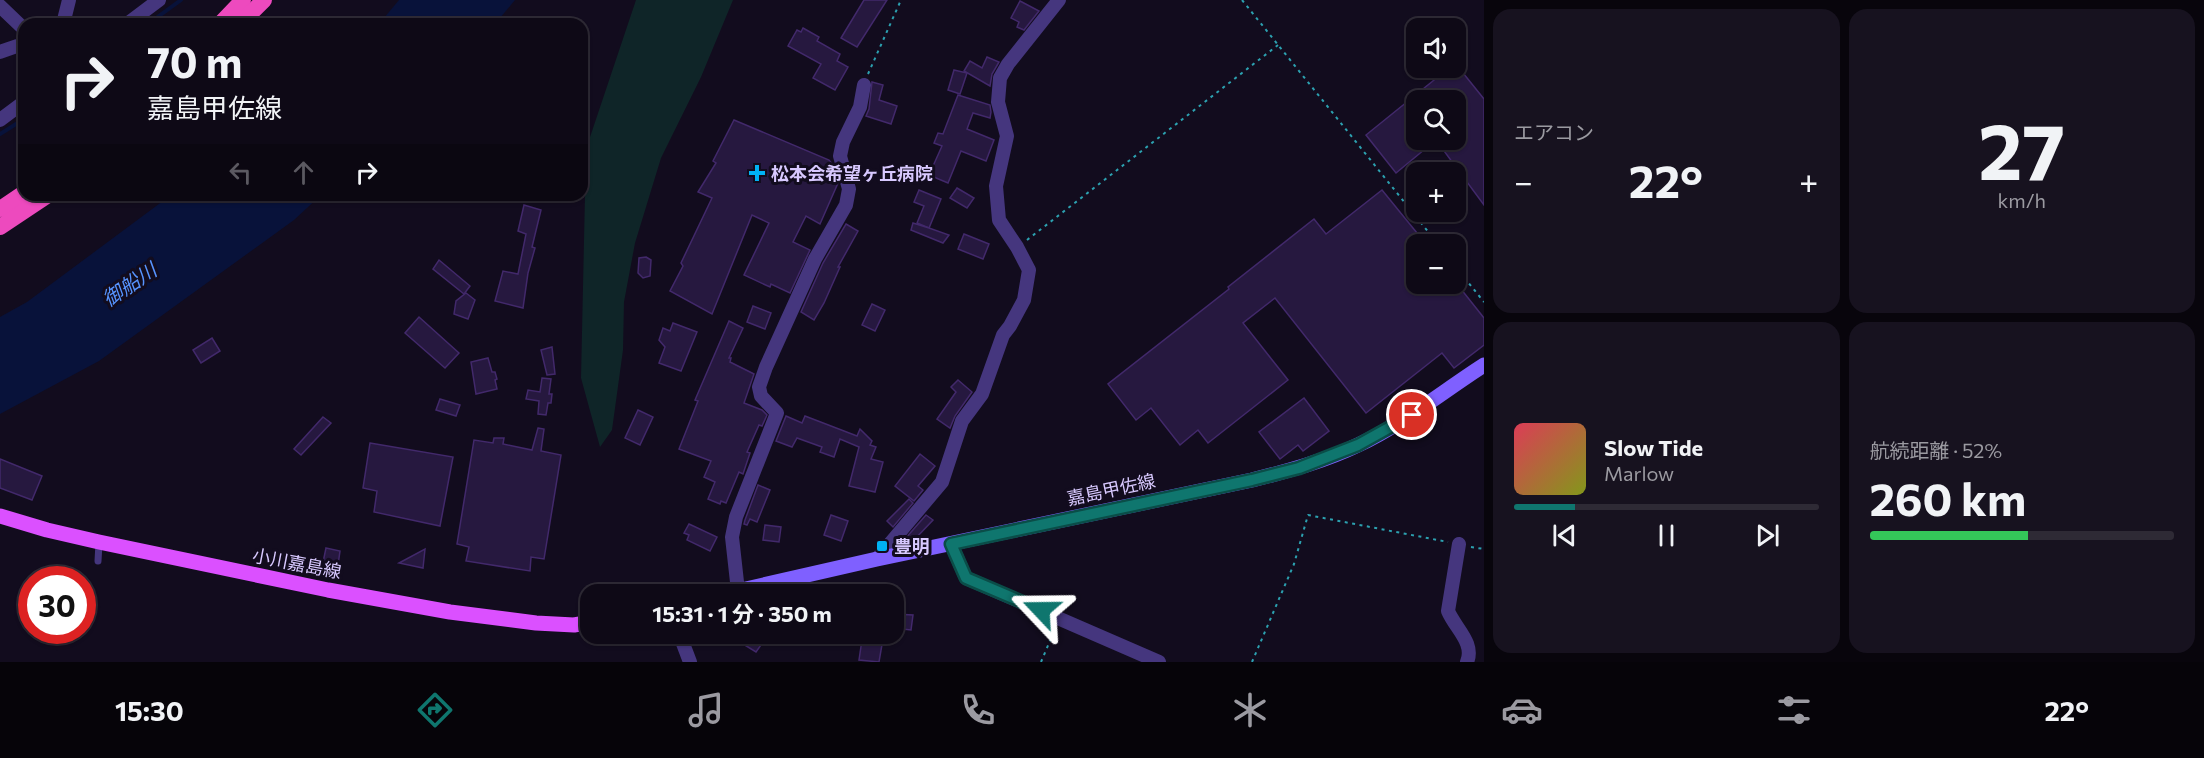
<!DOCTYPE html>
<html lang="ja">
<meta charset="utf-8">
<style>
:root{--surface:#0e0916;--page:#17121f;--text:#f1f3f6;--muted:#9b9aa1;--line:#2e2a35;--accent:#0f766e}
body{margin:0;font-family:Commissioner,"Noto Sans JP",sans-serif;background:var(--page);color:var(--text);height:100vh;display:flex;flex-direction:column;font-size:22px;white-space:nowrap}
*{box-sizing:border-box;margin:0}
p{font-size:20px;color:var(--muted)}
.icon{flex:none;width:33px;height:33px;fill:none;stroke:currentColor;stroke-width:2;stroke-linecap:round;stroke-linejoin:round}
.map{position:relative;flex:1;overflow:hidden}
.sheet{display:flex;flex-direction:column;gap:9px;padding:9px;background:#08050c;width:720px}
.sheet>*{flex:none}
.banner{position:absolute;left:18px;top:18px;width:570px;height:183px;border-radius:18px;box-shadow:0 2px 4px #0004,0 0 0 2px var(--line);background:#0e0916;color:var(--text);overflow:hidden}
.buttons{position:absolute;left:1406px;top:18px;display:grid;gap:12px}
.buttons a{display:grid;place-items:center;width:60px;height:60px;border-radius:12px;background:var(--surface);box-shadow:0 2px 4px #0004,0 0 0 2px var(--line);font-size:30px}
.speed{position:absolute;left:18px;top:566px;display:flex;gap:12px;font-size:30px;font-weight:700;text-align:center}
.speed>*{display:grid;place-content:center;width:78px;height:78px;border-radius:50%;background:var(--surface);box-shadow:0 2px 4px #0004,0 0 0 2px var(--line);line-height:1}
.speed .limit{border:9px solid #d22;background:#fff;color:#111}
.pin{position:absolute;display:grid;place-items:center;width:51px;height:51px;color:#fff;margin:-26px;border:3px solid #fff;border-radius:50%;box-shadow:0 2px 6px #0007}
.me{position:absolute;width:66px;margin:-33px;rotate:293deg;stroke-linejoin:round;filter:drop-shadow(0 0 4px #0008)}
.turn{display:flex;align-items:center;gap:21px;height:126px;padding:0 30px;font-size:27px}
.turn .icon{width:78px;height:78px;stroke-width:2.5}
.turn b{display:block;font-size:42px;line-height:51px}
.lanes{display:flex;align-items:center;height:57px;padding:0 30px;background:#0003;justify-content:center;gap:30px;direction:ltr}
.lanes .off{opacity:.35}
.big{font-size:45px;font-weight:700;line-height:1.1}
.sheet .card{flex:1;display:flex;flex-direction:column;justify-content:center;gap:9px;min-width:0;padding:0 21px;border-radius:18px;background:var(--page)}
.sheet .dial{align-items:center;gap:0}
.dial b{font-size:78px;line-height:1}
.song{display:flex;align-items:center;gap:18px}
.cover{width:72px;height:72px;border-radius:9px;background:linear-gradient(135deg,hsl(350 70% 55%),hsl(70 70% 35%))}
.played{height:6px;border-radius:3px;background:linear-gradient(90deg,var(--accent) 20%,var(--line) 20%)}
.keys{display:flex;justify-content:space-around;direction:ltr}
.heat{display:flex;justify-content:space-between;align-items:center;font-size:33px;direction:ltr}
.charge{height:9px;border-radius:4px;background:linear-gradient(90deg,#34c759 52%,var(--line) 0)}
.sheet .tiles{flex:1;display:grid;gap:9px;grid-template-columns:repeat(2,1fr)}
.trip{position:absolute;left:580px;top:584px;width:324px;height:60px;border-radius:18px;background:var(--surface);box-shadow:0 2px 4px #0004,0 0 0 2px var(--line);font-weight:700;line-height:60px;text-align:center}
.menu{display:flex;height:96px;justify-content:space-around;align-items:center;background:#060409;color:var(--muted)}
.menu .icon{width:42px;height:42px}
.menu .on{color:var(--accent)}
.menu b{font-size:27px;color:var(--text)}
main{display:flex;flex:1;min-height:0}
.map>svg:first-child{display:block}
</style>
<main>
<div class="map">
<svg width="1484" height="662" viewBox="0 0 1484 662">
<rect width="100%" height="100%" fill="#120c1e"/>
<path fill="#0f2528" d="M 636,0 L 733,0 L 701,77 L 661,158 L 635,243 L 624,302 L 623,350 L 612,430 L 600,447 L 581,378 L 586,149 Z"/>
<g fill="#08123a">
<path d="M 399,0 L 515,0 L 495,24 L 379,24 Z"/>
<path d="M 171,195 L 321,195 L 294,220 L 99,361 L 0,414 L 0,317 L 27,302 Z"/>
</g>
<g fill="none" stroke-linecap="round" stroke-linejoin="round">
<g stroke="#08123a" stroke-width="4">
<path d="M 148,24 L 181,0"/>
<path d="M 0,134 L 24,119"/>
</g>
</g>
<g fill="#26183f" stroke="#42296b" stroke-width="1.5" fill-rule="evenodd">
<path d="M 864,0 L 887,0 L 857,47 L 841,38 Z"/>
<path d="M 1020,1 L 1039,11 L 1024,30 L 1017,27 L 1019,22 L 1011,18 Z"/>
<path d="M 803,28 L 819,37 L 817,41 L 840,54 L 837,61 L 848,67 L 835,90 L 813,78 L 821,64 L 788,46 L 797,30 L 801,32 Z"/>
<path d="M 987,57 L 999,62 L 992,74 L 990,86 L 964,71 L 970,61 L 982,68 Z"/>
<path d="M 1455,63 L 1484,99 L 1484,205 L 1436,140 L 1396,173 L 1366,135 L 1449,68 L 1455,68 ZM 1416,100 L 1455,100 L 1455,140 L 1416,140 Z"/>
<path d="M 954,70 L 967,73 L 960,94 L 948,90 Z"/>
<path d="M 872,82 L 883,85 L 879,100 L 897,106 L 891,124 L 866,116 L 869,109 Z"/>
<path d="M 958,95 L 990,105 L 991,112 L 990,118 L 973,113 L 967,129 L 994,140 L 986,161 L 961,151 L 948,183 L 929,175 L 942,146 L 934,143 L 938,133 L 943,134 Z"/>
<path d="M 734,120 L 829,160 L 834,166 L 828,177 L 838,183 L 820,224 L 806,216 L 793,242 L 810,250 L 790,293 L 771,284 L 770,287 L 744,275 L 769,223 L 752,215 L 712,314 L 670,291 L 683,266 L 681,263 L 712,198 L 698,192 L 716,163 L 713,161 Z"/>
<path d="M 957,188 L 974,198 L 967,208 L 950,198 Z"/>
<path d="M 919,190 L 941,199 L 929,228 L 917,223 L 924,206 L 914,202 Z"/>
<path d="M 1382,190 L 1426,244 L 1416,244 L 1416,284 L 1457,284 L 1484,318 L 1484,345 L 1454,368 L 1442,353 L 1366,413 L 1275,298 L 1243,323 L 1288,380 L 1208,443 L 1198,430 L 1180,445 L 1151,408 L 1136,420 L 1108,384 L 1229,289 L 1228,287 L 1314,219 L 1326,234 Z"/>
<path d="M 524,205 L 541,210 L 532,247 L 535,248 L 528,273 L 523,308 L 495,301 L 503,271 L 518,274 L 526,234 L 518,231 Z"/>
<path d="M 913,223 L 929,228 L 949,235 L 943,243 L 911,230 Z"/>
<path d="M 846,224 L 858,231 L 838,267 L 840,267 L 824,303 L 814,320 L 801,312 L 823,263 Z"/>
<path d="M 964,234 L 989,244 L 983,259 L 958,249 Z"/>
<path d="M 646,257 L 651,260 L 650,276 L 643,278 L 638,273 L 639,258 Z"/>
<path d="M 439,260 L 470,286 L 464,294 L 433,269 Z"/>
<path d="M 466,293 L 475,300 L 468,319 L 454,314 L 456,301 Z"/>
<path d="M 872,304 L 885,310 L 875,331 L 862,325 Z"/>
<path d="M 753,306 L 771,313 L 765,329 L 747,322 Z"/>
<path d="M 419,317 L 459,353 L 445,368 L 405,333 Z"/>
<path d="M 729,321 L 743,328 L 729,358 L 731,358 L 730,362 L 754,374 L 744,403 L 762,410 L 767,415 L 762,426 L 759,425 L 747,452 L 750,453 L 743,474 L 739,472 L 726,503 L 721,501 L 720,504 L 708,499 L 715,482 L 704,477 L 711,461 L 679,449 L 698,401 L 695,400 Z"/>
<path d="M 673,323 L 697,332 L 681,371 L 659,363 L 665,347 L 659,340 L 663,328 L 670,331 Z"/>
<path d="M 212,338 L 220,351 L 201,363 L 193,350 Z"/>
<path d="M 552,347 L 555,374 L 547,375 L 541,350 Z"/>
<path d="M 488,358 L 492,372 L 495,372 L 497,379 L 495,380 L 497,389 L 476,394 L 471,362 Z"/>
<path d="M 542,378 L 551,379 L 549,394 L 552,394 L 551,403 L 548,403 L 546,415 L 538,414 L 539,401 L 526,399 L 528,390 L 540,392 Z"/>
<path d="M 958,380 L 972,392 L 955,416 L 950,428 L 937,419 L 956,392 L 951,387 Z"/>
<path d="M 1304,398 L 1329,431 L 1303,451 L 1298,445 L 1280,459 L 1259,432 Z"/>
<path d="M 440,399 L 460,405 L 456,416 L 436,410 Z"/>
<path d="M 638,410 L 653,417 L 640,445 L 625,438 Z"/>
<path d="M 786,416 L 802,423 L 805,416 L 857,436 L 860,429 L 872,441 L 870,445 L 876,447 L 871,459 L 883,462 L 875,492 L 849,486 L 859,447 L 840,439 L 834,457 L 820,452 L 822,447 L 797,438 L 792,447 L 776,441 Z"/>
<path d="M 323,417 L 331,423 L 301,455 L 294,449 Z"/>
<path d="M 538,428 L 544,429 L 541,451 L 561,455 L 544,559 L 531,557 L 530,571 L 466,561 L 469,547 L 457,544 L 474,440 L 493,443 L 494,438 L 504,438 L 503,444 L 532,450 Z"/>
<path d="M 370,443 L 453,457 L 440,526 L 374,512 L 377,491 L 363,488 Z"/>
<path d="M 920,454 L 935,466 L 918,486 L 923,490 L 914,501 L 895,486 Z"/>
<path d="M 0,459 L 42,476 L 32,500 L 0,488 Z"/>
<path d="M 758,485 L 770,490 L 757,522 L 750,519 L 747,525 L 744,524 L 745,520 Z"/>
<path d="M 909,499 L 913,503 L 893,527 L 887,521 Z"/>
<path d="M 831,515 L 848,521 L 841,541 L 824,535 Z"/>
<path d="M 926,515 L 933,520 L 913,541 L 909,542 L 905,539 Z"/>
<path d="M 689,524 L 717,537 L 710,551 L 687,540 L 689,535 L 684,533 Z"/>
<path d="M 765,525 L 781,527 L 779,542 L 763,540 Z"/>
<path d="M 326,548 L 340,551 L 337,572 L 335,574 L 321,572 Z"/>
<path d="M 425,549 L 423,568 L 399,563 Z"/>
<path d="M 894,614 L 913,615 L 911,630 L 894,628 Z"/>
<path d="M 750,633 L 759,633 L 766,638 L 756,652 L 743,644 Z"/>
<path d="M 863,633 L 884,633 L 879,662 L 859,660 Z"/>
</g>
<g fill="none" stroke-linecap="round" stroke-linejoin="round">
<g stroke="#2ca1b0" stroke-width="2" stroke-dasharray="3 4.5" stroke-linecap="butt">
<path d="M 1242,0 L 1438,244"/>
<path d="M 868,74 L 901,0"/>
<path d="M 1027,240 L 1278,45"/>
<path d="M 1455,266 L 1484,302"/>
<path d="M 1471,547 L 1484,549"/>
<path d="M 1041,662 L 1055,629"/>
<path d="M 1252,662 L 1294,564 L 1308,515 L 1448,542"/>
</g>
<path stroke="#45367e" stroke-width="7" d="M 98,561 L 99,543"/>
<g stroke="#45367e" stroke-width="14">
<path d="M 0,6 L 24,29"/>
<path d="M 63,24 L 69,0"/>
<path d="M 127,24 L 159,0"/>
<path d="M 0,52 L 17,46 L 24,48"/>
<path d="M 0,120 L 24,102"/>
<path d="M 951,544 L 966,578 L 1159,662"/>
<path d="M 1459,544 L 1448,611 C 1455,628 1475,643 1467,662"/>
<path d="M 877,559 L 942,482 L 962,421 L 982,394 L 1003,335 L 1010,326 L 1024,300 L 1029,270 L 1017,247 L 999,220 L 996,186 L 1007,136 L 998,102 L 1000,78 L 1008,64 L 1059,0"/>
<path d="M 738,591 L 732,537 L 736,517 L 777,413 L 761,396 L 759,387 L 766,367 L 815,259 L 846,205 L 849,189 L 840,156 L 843,142 L 860,107 L 864,85"/>
<path d="M 679,633 L 690,662"/>
</g>
<path stroke="#7f60ff" stroke-width="15" d="M 724,594 L 877,559 L 1252,480 C 1288,471 1325,461 1358,445 C 1403,424 1442,392 1484,365"/>
<path stroke="#db50ff" stroke-width="15" d="M 0,516 L 47,530 L 99,542 L 328,590 L 450,612 L 536,623 L 574,625 L 591,622"/>
<g stroke="#ed4abe" stroke-width="16">
<path d="M 220,24 L 243,0"/>
<path d="M 240,24 L 264,0"/>
<path d="M 0,209 L 24,193"/>
<path d="M 0,227 L 48,195"/>
</g>
</g>
<g fill="none" stroke-linecap="round" stroke-linejoin="round">
<defs>
<path id="route" d="M 1041,610 L 966,578 L 951,544 L 1252,480 L 1299,468 L 1358,445 L 1412,415"/>
</defs>
<use href="#route" stroke="#0a4d48" stroke-width="15"/>
<use href="#route" stroke="#0f766e" stroke-width="10"/>
</g>
<g fill="#00b2f4" stroke="#120c1e" stroke-width="2">
<path d="M754 164h6v6h6v6h-6v6h-6v-6h-6v-6h6z"/>
<rect x="876" y="540" width="12" height="12" rx="3"/>
</g>
<g text-anchor="middle" dominant-baseline="central" stroke-width="6" stroke-linejoin="round" paint-order="stroke">
<g font-size="18" font-weight="bold" fill="#d8c9ff" stroke="#120c1e" text-anchor="start">
<text x="771" y="173">松本会希望ヶ丘病院</text>
<text x="894" y="546">豊明</text>
</g>
<g font-size="18" fill="#d8c9ff" stroke="#120c1e">
<text transform="translate(1111 489) rotate(-12)">嘉島甲佐線</text>
<text transform="translate(297 563) rotate(11)">小川嘉島線</text>
</g>
<g font-size="20" font-style="italic" fill="#5794ff" stroke="#120c1e">
<text transform="translate(129 284) rotate(-34)">御船川</text>
</g>
</g>
</svg>
<div class="buttons">
<a><svg class="icon" aria-label="sound" viewBox="0 0 24 24"><path d="M4 9h4l5-4v14l-5-4H4zM17 9q2 3 0 6"/></svg></a>
<a><svg class="icon" aria-label="search" viewBox="0 0 24 24"><circle cx="10" cy="10" r="6"/><path d="M15 15l6 6"/></svg></a>
<a>+</a>
<a>−</a>
</div>
<div class="speed"><div class="limit">30</div></div>
<div class="pin" style="left:1412px;top:415px;background:#d93025"><svg class="icon" aria-label="arrive" viewBox="0 0 24 24"><path d="M6 21V4h12l-3 4 3 4H6"/></svg></div>
<svg class="me" style="left:1041px;top:610px" viewBox="-20 -20 40 40"><path d="M0-17L14 15 0 8-14 15z" fill="#0f766e" stroke="#fff" stroke-width="4"/></svg>
<div class="trip">15:31 · 1 分 · 350 m</div>
<div class="banner">
<div class="turn"><svg class="icon" aria-label="right" viewBox="0 0 24 24"><path d="M7 20v-9h11M14 6l5 5-5 5"/></svg><div><b>70 m</b>嘉島甲佐線</div></div>
<div class="lanes"><svg class="icon off" aria-label="left" viewBox="0 0 24 24"><path d="M17 20v-9H6M10 6l-5 5 5 5"/></svg><svg class="icon off" aria-label="ahead" viewBox="0 0 24 24"><path d="M12 20V5M6 11l6-6 6 6"/></svg><svg class="icon" aria-label="right" viewBox="0 0 24 24"><path d="M7 20v-9h11M14 6l5 5-5 5"/></svg></div>
</div>
</div>
<section class="sheet">
<div class="tiles">
<div class="card"><p>エアコン</p>
<div class="heat"><a>−</a><b class="big">22°</b><a>+</a></div>
</div>
<div class="card dial"><b>27</b><p>km/h</p></div>
<div class="card">
<div class="song"><i class="cover"></i><div><b>Slow Tide</b><p>Marlow</p></div></div>
<div class="played"></div>
<div class="keys"><svg class="icon" aria-label="previous" viewBox="0 0 24 24"><path d="M18 5L8 12l10 7zM5 5v14"/></svg><svg class="icon" aria-label="pause" viewBox="0 0 24 24"><path d="M8 5v14M16 5v14"/></svg><svg class="icon" aria-label="next" viewBox="0 0 24 24"><path d="M6 5l10 7-10 7zM19 5v14"/></svg></div>
</div>
<div class="card"><p>航続距離 · 52%</p><b class="big">260 km</b><div class="charge"></div></div>
</div>
</section>
</main>
<nav class="menu">
<b>15:30</b>
<svg class="icon on" aria-label="directions" viewBox="0 0 24 24"><path d="M12 3l9 9-9 9-9-9zM9 14v-3h6M13 9l2 2-2 2"/></svg>
<svg class="icon" aria-label="music" viewBox="0 0 24 24"><path d="M9 18V5l10-2v13"/><circle cx="6" cy="18" r="3"/><circle cx="16" cy="16" r="3"/></svg>
<svg class="icon" aria-label="phone" viewBox="0 0 24 24"><path d="M5 4h4l2 5-3 2q2 4 5 5l2-3 5 2v4C11 20 4 13 5 4z"/></svg>
<svg class="icon" aria-label="climate" viewBox="0 0 24 24"><path d="M12 3v18M4 7l16 10M4 17L20 7"/></svg>
<svg class="icon" aria-label="car" viewBox="0 0 24 24"><path d="M5 17H2v-5l4-1 3-4h7l3 4 3 1v5h-3M9 17h6M6 11h13"/><circle cx="7" cy="17" r="2"/><circle cx="17" cy="17" r="2"/></svg>
<svg class="icon" aria-label="filters" viewBox="0 0 24 24"><path d="M4 7h16M4 17h16"/><circle cx="9" cy="7" r="2"/><circle cx="15" cy="17" r="2"/></svg>
<b>22°</b>
</nav>
